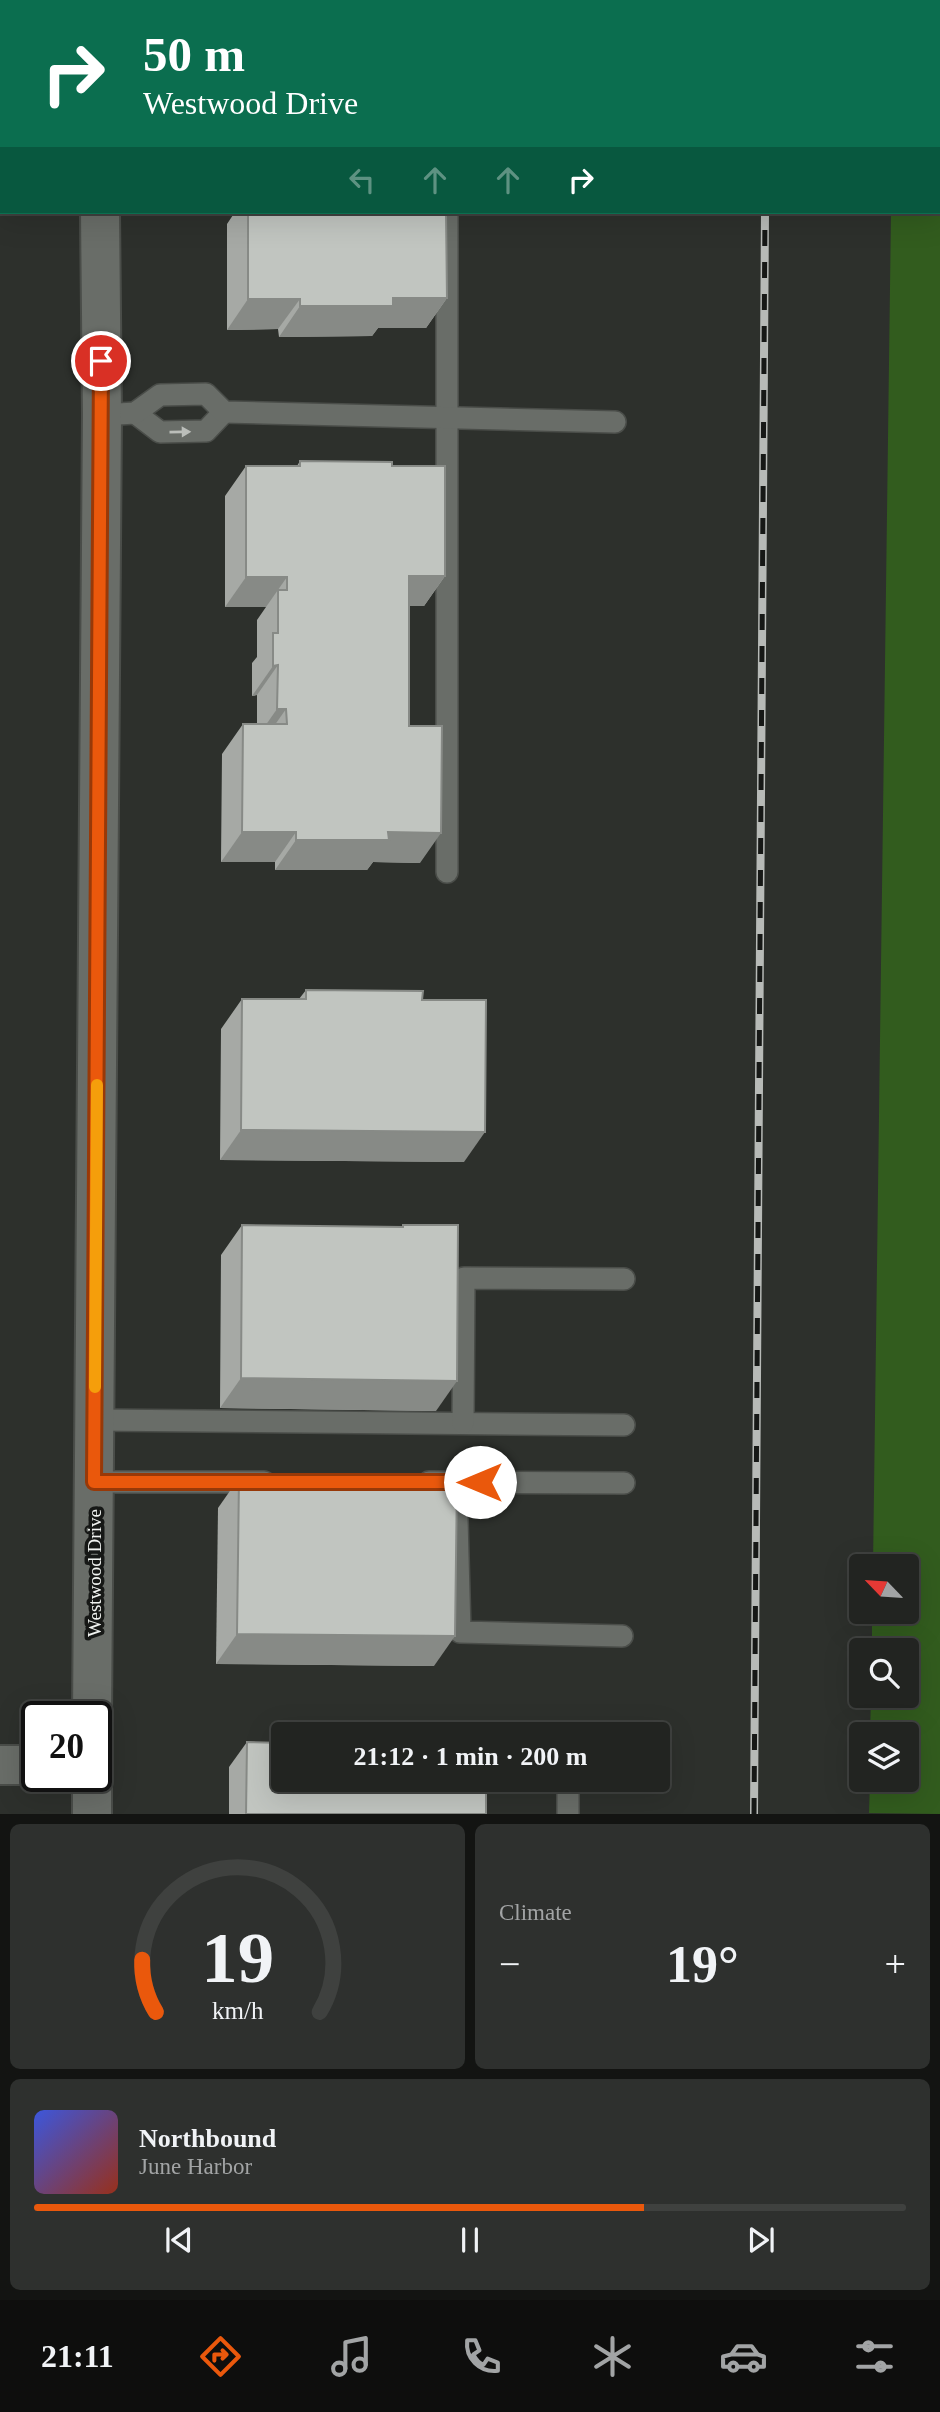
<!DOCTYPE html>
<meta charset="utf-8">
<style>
:root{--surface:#222421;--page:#2e302e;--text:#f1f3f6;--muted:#a2a4a5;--line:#3f413f;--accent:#ea580c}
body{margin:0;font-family:"Times New Roman",serif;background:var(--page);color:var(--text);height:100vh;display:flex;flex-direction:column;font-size:26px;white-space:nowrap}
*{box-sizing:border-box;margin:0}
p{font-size:23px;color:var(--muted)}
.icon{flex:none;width:38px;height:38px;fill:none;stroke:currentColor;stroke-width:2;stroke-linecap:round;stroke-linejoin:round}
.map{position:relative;height:1814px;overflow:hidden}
.panel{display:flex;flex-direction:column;gap:10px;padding:10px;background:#131412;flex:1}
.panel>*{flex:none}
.banner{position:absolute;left:0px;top:0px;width:942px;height:214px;box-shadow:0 7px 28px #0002,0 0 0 2px var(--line);background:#0b6e4f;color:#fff;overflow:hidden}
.needle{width:46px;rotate:295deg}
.controls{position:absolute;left:849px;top:1554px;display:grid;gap:14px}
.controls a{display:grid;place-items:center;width:70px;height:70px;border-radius:7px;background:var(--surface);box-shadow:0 7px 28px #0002,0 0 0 2px var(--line);font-size:35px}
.speed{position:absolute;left:21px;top:1701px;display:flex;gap:14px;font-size:35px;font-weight:700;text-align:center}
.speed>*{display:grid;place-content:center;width:91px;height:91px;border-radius:50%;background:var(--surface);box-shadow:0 7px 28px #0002,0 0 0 2px var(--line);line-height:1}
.speed .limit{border:4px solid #111;border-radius:10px;background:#fff;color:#111}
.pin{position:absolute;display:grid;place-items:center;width:60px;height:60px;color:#fff;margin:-30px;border:4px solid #fff;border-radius:50%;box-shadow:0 2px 7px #0007}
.me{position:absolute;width:77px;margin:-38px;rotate:270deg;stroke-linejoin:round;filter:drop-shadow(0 0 5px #0008)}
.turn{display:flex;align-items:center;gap:24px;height:147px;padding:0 28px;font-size:32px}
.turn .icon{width:91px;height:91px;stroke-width:2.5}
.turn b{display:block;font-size:49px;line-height:60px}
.lanes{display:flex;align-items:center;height:66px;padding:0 28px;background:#0003;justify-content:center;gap:35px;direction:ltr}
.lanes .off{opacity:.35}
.big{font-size:52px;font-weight:600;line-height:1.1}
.panel .card{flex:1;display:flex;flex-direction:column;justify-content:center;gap:10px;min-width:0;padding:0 24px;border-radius:10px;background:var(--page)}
.panel .dial{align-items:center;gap:0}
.dial svg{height:182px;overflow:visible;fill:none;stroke:var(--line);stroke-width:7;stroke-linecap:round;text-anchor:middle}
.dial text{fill:var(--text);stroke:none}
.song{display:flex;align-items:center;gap:21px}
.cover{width:84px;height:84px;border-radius:10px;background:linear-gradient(135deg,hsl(230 70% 55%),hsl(10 70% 35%))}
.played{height:7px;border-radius:4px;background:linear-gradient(90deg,var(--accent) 70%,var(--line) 70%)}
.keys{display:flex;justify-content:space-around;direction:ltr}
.heat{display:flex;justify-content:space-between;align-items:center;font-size:38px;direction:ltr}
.panel .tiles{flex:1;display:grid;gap:10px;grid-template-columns:1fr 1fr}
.card:last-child{grid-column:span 2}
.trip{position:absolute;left:271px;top:1722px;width:399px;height:70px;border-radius:7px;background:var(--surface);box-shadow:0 7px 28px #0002,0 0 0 2px var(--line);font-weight:600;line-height:70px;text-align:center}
.tabs{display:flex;height:112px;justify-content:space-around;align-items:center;background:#0e0e0d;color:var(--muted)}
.tabs .icon{width:49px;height:49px}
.tabs .on{color:var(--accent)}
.tabs b{font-size:32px;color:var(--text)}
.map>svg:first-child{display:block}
</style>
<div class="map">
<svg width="940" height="1814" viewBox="0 0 940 1814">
<rect width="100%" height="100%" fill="#2d302c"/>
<path fill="#325c1e" d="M 894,0 L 940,0 L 940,1814 L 869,1813 L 870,1780 L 906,1780 L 906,1734 L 870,1734 L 871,1696 L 906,1696 L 906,1650 L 872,1650 L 872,1612 L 906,1612 L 906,1566 L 873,1566 L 891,212 L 940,212 L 940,2 L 894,2 Z"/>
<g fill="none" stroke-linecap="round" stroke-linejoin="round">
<defs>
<g id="service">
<path d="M 448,2 L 448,0"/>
<path d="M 447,212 L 447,872"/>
<path d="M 135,413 L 160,432 L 206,431 L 224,412"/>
<path d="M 102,415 L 135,413 L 160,395 L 206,394 L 224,412 L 615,422"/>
<path d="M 95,1420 L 624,1425"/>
<path d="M 463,1423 L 464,1278 L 624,1279"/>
<path d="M 94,1482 L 264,1482"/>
<path d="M 429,1482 L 624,1483"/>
<path d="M 456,1482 L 460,1632 L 622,1636"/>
<path d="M 568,1780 L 568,1814"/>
</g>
<g id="minor">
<path d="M 92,0 L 93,2"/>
<path d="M 92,1717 L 102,415 L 100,212"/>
<path d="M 0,1765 L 37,1765"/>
<path d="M 92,1814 L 92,1776"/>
</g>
</defs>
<use href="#service" stroke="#4a4d49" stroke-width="24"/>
<use href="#minor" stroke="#4a4d49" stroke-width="42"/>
<use href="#service" stroke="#696d68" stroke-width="21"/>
<use href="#minor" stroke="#696d68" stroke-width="38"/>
<defs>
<g id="rail">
<path d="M 766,2 L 766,0"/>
<path d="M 754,1814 L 765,212"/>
</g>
</defs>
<use href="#rail" stroke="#b7bab7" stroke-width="8"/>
<use href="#rail" stroke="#161816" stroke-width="5" stroke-dasharray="16" stroke-linecap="butt"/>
</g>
<g fill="#a6a9a5">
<rect x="229" y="0" width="219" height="2"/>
<path d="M 235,212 L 446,212 L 447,298 L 426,328 L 378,328 L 372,336 L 279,337 L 278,329 L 227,330 L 227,224 Z"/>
<path d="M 300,461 L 392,466 L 445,576 L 424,606 L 409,606 L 409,726 L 420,863 L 373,862 L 367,870 L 275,870 L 275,862 L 221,862 L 222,754 L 243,724 L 257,724 L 257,695 L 252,696 L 252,663 L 257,657 L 257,620 L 266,607 L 225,607 L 225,496 L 246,466 L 297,466 Z"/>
<path d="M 306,990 L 422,1000 L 464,1162 L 220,1160 L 221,1029 L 242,999 L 299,999 Z"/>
<path d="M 242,1225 L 402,1227 L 403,1225 L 436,1411 L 220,1408 L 221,1255 Z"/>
<path d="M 239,1478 L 434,1666 L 216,1664 L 218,1508 Z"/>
<path d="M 247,1742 L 486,1814 L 229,1814 L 229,1767 Z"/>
</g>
<g fill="#878a86">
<path d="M 393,298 L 447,298 L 426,328 L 378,328 L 372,336 L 279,337 L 300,306 Z"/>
<path d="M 248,299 L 300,299 L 278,329 L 227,330 Z"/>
<path d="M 409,576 L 445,576 L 424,606 L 388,606 Z"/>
<path d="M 246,577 L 287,577 L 266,607 L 225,607 Z"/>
<path d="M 278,665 L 257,695 L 252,696 L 273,666 Z"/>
<path d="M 277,709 L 286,709 L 265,739 L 256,739 Z"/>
<path d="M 242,832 L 296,832 L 275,862 L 221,862 Z"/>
<path d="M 388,832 L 441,833 L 420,863 L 373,862 L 367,870 L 275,870 L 296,840 Z"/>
<path d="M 241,1130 L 485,1132 L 464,1162 L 220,1160 Z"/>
<path d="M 241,1378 L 457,1381 L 436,1411 L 220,1408 Z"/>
<path d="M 237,1634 L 455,1636 L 434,1666 L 216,1664 Z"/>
</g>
<g fill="#c1c5c0" stroke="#878a86" stroke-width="2">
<rect x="251" y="0" width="197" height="2"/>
<path d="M 248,212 L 446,212 L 447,298 L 393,298 L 393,306 L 300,306 L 300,299 L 248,299 Z"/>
<path d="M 300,461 L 392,462 L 392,466 L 445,466 L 445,576 L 409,576 L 409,726 L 442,726 L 441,833 L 388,832 L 389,840 L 296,840 L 296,832 L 242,832 L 243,724 L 287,724 L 286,709 L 277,709 L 278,665 L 273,666 L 273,633 L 278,633 L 278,590 L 287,590 L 287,577 L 246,577 L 246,466 L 300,466 Z"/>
<path d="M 306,990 L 423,991 L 422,1000 L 486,1000 L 485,1132 L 241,1130 L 242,999 L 306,999 Z"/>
<path d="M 242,1225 L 403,1227 L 403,1225 L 458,1225 L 457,1381 L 241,1378 Z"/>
<path d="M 239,1478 L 457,1480 L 455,1636 L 237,1634 Z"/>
<path d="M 312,1733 L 423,1733 L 312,1734 Z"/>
<path d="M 247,1742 L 284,1743 L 284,1780 L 486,1780 L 486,1814 L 246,1814 Z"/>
</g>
<defs><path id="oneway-solid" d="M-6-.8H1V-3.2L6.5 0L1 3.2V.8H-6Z" transform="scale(1.75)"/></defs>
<use fill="#bbbeba" href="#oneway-solid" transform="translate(180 432) rotate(-1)"/>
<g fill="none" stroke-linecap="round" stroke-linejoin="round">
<defs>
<path id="route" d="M 101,361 L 94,1482 L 480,1482"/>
</defs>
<use href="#route" stroke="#983908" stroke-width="18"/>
<use href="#route" stroke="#ea580c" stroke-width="12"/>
<path stroke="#f59e0b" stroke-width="12" d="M 95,1387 L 97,1085"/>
</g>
<g text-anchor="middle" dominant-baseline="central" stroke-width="7" stroke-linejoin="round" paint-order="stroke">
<g font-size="19" fill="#f1f4f1" stroke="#161816">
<text transform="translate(94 1573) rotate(-90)">Westwood Drive</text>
</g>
</g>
</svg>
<div class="controls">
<a><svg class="needle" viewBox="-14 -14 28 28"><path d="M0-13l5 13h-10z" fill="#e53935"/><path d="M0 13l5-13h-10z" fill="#a2a4a5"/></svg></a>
<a><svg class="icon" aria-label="search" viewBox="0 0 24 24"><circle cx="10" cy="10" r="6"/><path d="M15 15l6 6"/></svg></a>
<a><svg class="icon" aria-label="layers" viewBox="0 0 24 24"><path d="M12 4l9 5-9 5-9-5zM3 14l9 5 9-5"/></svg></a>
</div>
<div class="speed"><div class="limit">20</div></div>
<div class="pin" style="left:101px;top:361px;background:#d93025"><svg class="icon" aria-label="arrive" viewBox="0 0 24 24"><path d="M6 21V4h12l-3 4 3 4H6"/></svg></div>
<svg class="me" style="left:480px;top:1482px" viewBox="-20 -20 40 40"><circle r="19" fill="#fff"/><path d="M0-13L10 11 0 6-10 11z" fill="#ea580c"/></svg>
<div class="trip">21:12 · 1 min · 200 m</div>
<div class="banner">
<div class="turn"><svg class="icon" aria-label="right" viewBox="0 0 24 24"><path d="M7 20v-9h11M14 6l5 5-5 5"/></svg><div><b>50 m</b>Westwood Drive</div></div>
<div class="lanes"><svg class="icon off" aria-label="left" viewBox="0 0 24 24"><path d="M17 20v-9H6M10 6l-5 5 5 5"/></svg><svg class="icon off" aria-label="ahead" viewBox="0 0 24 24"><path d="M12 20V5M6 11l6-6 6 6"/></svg><svg class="icon off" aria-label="ahead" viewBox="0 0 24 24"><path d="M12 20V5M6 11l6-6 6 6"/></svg><svg class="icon" aria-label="right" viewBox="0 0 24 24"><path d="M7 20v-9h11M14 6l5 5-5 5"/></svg></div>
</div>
</div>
<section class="panel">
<div class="tiles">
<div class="card dial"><svg viewBox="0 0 100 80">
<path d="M14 69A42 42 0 1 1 86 69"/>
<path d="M14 69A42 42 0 0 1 8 46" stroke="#ea580c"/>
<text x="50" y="56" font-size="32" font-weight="700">19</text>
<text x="50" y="72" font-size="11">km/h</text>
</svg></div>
<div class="card"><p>Climate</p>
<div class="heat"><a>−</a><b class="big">19°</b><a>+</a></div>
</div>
<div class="card">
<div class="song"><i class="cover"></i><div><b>Northbound</b><p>June Harbor</p></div></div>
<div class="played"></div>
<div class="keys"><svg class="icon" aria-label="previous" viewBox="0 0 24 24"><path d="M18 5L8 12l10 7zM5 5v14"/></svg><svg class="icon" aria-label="pause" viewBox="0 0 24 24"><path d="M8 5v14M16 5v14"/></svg><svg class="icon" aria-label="next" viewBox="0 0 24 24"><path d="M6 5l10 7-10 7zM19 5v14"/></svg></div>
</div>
</div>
</section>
<nav class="tabs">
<b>21:11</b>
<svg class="icon on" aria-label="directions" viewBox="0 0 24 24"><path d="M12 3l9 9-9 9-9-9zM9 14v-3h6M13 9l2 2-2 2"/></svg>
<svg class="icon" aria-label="music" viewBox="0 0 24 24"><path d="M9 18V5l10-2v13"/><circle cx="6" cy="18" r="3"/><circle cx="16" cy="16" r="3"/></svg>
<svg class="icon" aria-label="phone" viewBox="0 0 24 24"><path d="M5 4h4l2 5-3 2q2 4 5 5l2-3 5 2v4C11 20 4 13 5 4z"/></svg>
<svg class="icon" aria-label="climate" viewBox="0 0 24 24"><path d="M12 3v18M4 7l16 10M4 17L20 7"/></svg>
<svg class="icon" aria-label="car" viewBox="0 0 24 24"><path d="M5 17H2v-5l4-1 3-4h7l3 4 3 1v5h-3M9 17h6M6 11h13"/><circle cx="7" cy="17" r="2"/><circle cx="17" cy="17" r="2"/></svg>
<svg class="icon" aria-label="filters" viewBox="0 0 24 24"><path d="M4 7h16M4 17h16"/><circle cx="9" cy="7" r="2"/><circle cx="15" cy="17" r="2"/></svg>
</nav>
